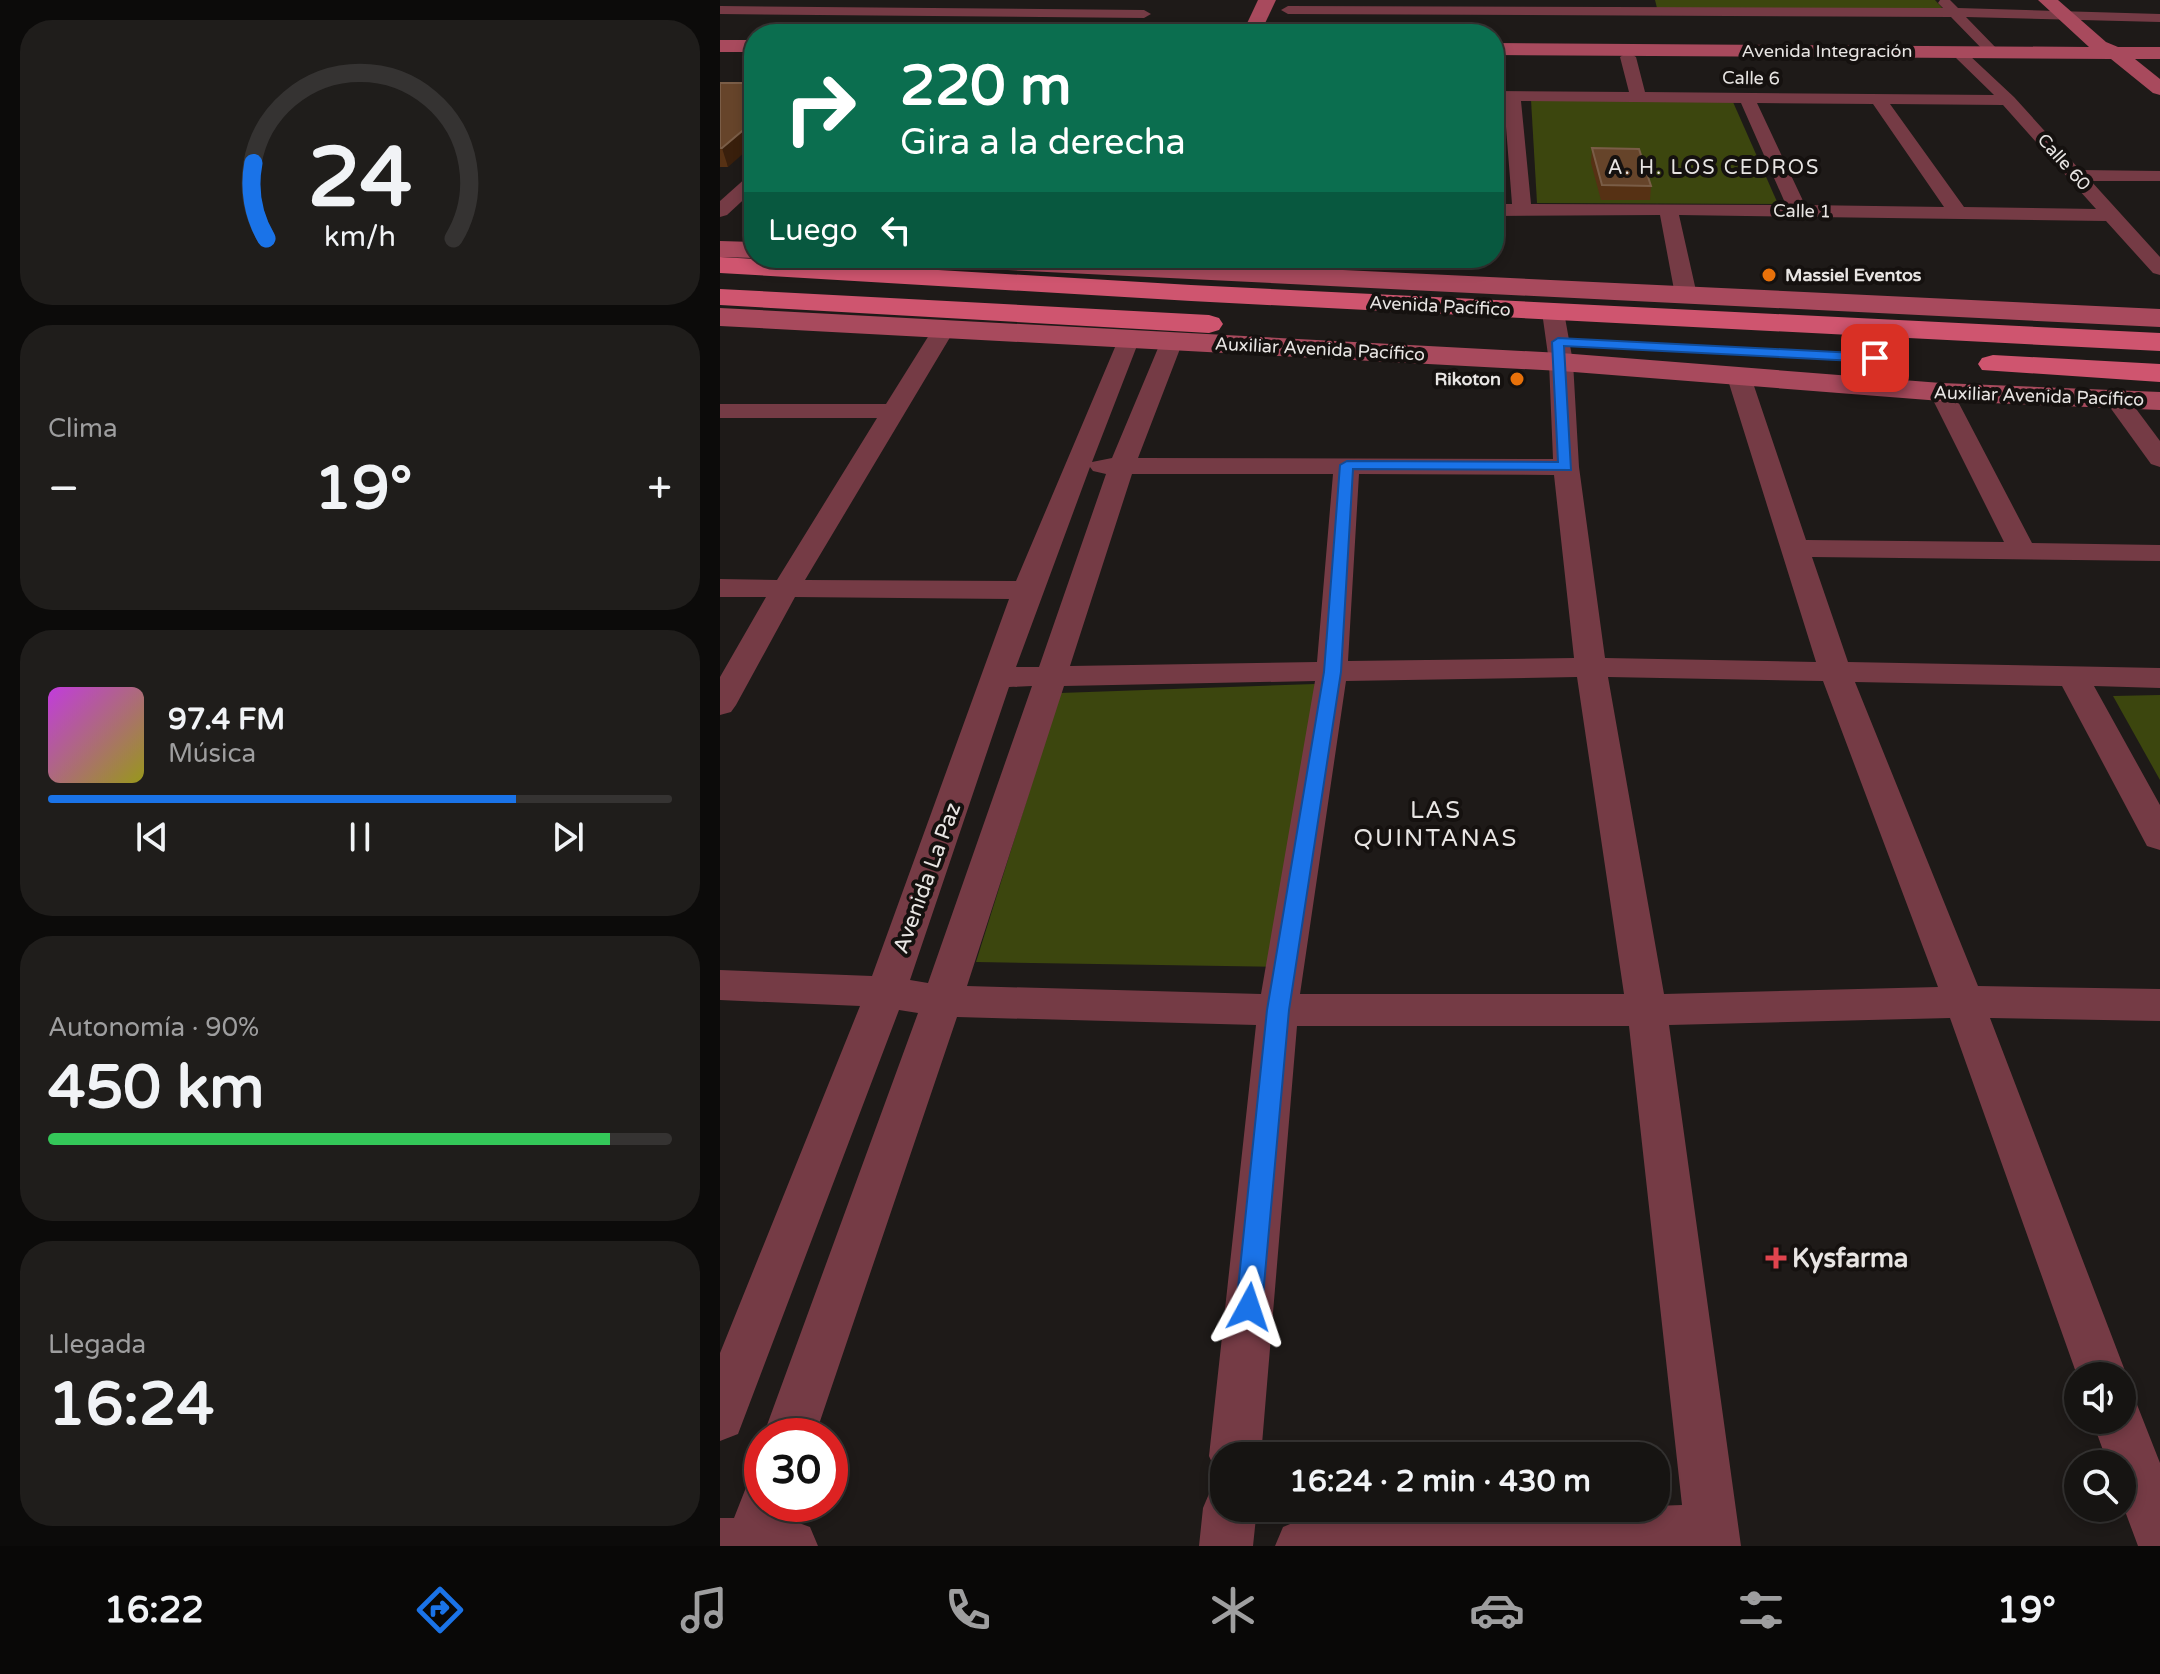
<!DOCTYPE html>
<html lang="es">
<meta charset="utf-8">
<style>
:root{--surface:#161412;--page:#1f1d1b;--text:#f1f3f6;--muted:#9e9e9f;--line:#353332;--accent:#1a73e8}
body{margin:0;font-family:"Varela Round",sans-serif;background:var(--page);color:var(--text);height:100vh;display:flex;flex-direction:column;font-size:30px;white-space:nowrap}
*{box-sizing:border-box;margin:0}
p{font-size:26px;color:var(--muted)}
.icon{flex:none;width:44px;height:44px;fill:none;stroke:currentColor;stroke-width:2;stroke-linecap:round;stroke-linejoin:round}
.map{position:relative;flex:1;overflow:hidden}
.details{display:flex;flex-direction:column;gap:20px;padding:20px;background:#0c0b0a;width:720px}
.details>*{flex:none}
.guide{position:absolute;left:24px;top:24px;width:760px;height:244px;border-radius:32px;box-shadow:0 4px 12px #0003,0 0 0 2px var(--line);background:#0b6e4f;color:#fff;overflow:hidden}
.buttons{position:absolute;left:1344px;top:1362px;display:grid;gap:16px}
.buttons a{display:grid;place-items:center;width:72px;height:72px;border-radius:50%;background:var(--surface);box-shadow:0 4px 12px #0003,0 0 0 2px var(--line);font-size:40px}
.speed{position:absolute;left:24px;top:1418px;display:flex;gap:16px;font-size:40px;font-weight:700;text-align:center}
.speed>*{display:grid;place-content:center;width:104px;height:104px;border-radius:50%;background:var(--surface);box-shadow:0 4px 12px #0003,0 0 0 2px var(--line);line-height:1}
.speed .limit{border:12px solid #d22;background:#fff;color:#111}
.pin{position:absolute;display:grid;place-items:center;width:68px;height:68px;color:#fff;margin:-34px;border-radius:16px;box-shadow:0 4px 12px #0006}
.me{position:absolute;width:88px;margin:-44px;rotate:5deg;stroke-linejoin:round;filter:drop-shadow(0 0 6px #0008)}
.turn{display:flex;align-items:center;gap:28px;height:168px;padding:0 24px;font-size:36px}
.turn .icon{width:104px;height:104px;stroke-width:2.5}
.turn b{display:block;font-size:56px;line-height:68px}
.then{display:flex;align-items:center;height:76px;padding:0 24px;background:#0003;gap:16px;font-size:30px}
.big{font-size:60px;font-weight:700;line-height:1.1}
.details .widget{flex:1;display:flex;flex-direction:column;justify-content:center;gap:12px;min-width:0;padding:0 28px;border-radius:32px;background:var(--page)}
.details .dial{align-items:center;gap:0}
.dial svg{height:208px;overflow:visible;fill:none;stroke:var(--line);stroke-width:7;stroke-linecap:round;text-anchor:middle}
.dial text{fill:var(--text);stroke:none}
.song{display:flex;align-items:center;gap:24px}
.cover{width:96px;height:96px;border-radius:12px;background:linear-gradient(135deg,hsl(290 70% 55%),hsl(60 70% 35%))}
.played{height:8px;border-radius:4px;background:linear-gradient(90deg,var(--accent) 75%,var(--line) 75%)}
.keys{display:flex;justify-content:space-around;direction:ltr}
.heat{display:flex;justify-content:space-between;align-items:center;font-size:44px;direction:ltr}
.charge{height:12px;border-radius:6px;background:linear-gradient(90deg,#34c759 90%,var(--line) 0)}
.trip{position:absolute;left:490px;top:1442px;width:460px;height:80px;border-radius:32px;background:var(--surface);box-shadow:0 4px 12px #0003,0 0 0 2px var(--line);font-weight:700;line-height:80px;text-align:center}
.menu{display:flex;height:128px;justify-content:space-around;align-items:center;background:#090807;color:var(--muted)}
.menu .icon{width:56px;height:56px}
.menu .on{color:var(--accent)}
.menu b{font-size:36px;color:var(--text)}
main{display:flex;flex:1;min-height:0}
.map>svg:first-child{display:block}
</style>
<main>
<section class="details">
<div class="widget dial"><svg viewBox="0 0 100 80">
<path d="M14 69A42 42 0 1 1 86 69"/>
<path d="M14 69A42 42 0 0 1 9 40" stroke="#1a73e8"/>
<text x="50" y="56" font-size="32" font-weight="700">24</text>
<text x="50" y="72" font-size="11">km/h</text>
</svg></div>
<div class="widget"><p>Clima</p>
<div class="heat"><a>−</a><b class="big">19°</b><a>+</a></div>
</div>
<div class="widget">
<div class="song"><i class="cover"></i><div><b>97.4 FM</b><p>Música</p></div></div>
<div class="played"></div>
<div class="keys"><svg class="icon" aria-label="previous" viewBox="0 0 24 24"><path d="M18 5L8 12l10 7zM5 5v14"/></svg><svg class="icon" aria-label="pause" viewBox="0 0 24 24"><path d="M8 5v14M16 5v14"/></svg><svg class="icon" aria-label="next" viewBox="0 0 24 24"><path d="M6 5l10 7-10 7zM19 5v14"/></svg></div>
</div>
<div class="widget"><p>Autonomía · 90%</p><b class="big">450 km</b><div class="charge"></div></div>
<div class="widget"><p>Llegada</p><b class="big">16:24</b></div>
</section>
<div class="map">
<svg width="1440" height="1546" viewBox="0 0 1440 1546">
<rect width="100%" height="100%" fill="#1e1a18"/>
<g fill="#3c460e">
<path d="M 935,0 L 1215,0 L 1224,10 L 937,8 Z"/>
<path d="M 811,100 L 1013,102 L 1058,204 L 817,203 Z"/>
<path d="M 595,684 L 564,967 L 256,962 L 340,693 Z"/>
<path d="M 1440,695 L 1440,780 L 1393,696 Z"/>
</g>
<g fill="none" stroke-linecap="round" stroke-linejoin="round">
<g fill="#753b45" fill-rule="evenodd">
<path d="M 1220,0 L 1230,0 L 1238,8 L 1440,14 L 1440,22 L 1246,17 L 1279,51 L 1272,55 L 1267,54 L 1231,17 L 568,14 L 561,10 L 568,6 L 1223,8 L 1218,3 Z"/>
<path d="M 0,6 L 424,10 L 431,14 L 424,18 L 0,14 Z"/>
<path d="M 908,52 L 916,57 L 925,92 L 1274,95 L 1236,58 L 1244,53 L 1249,55 L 1294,97 L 1360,170 L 1440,171 L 1440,181 L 1371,181 L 1440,257 L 1440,275 L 1433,273 L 1386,221 L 959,215 L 977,295 L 966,301 L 955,295 L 940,215 L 774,216 L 774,204 L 792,204 L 784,101 L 774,101 L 774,91 L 909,92 L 900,57 ZM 801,101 L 1021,103 L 1066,205 L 811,204 ZM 1037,103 L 1153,104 L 1224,207 L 1085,205 ZM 1170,104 L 1283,105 L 1376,209 L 1244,207 Z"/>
<path d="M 34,174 L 34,190 L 7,215 L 0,217 L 0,201 L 28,176 Z"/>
<path d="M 833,305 L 844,312 L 853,362 L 859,467 L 885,658 L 1096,662 L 1007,377 L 1011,372 L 1027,372 L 1031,377 L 1086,540 L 1284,542 L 1209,392 L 1213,387 L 1229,387 L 1233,392 L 1312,543 L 1440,545 L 1440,561 L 1092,557 L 1128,662 L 1440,668 L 1440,688 L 1374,686 L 1440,805 L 1440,850 L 1427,846 L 1342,686 L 1135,682 L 1258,986 L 1440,989 L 1440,1021 L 1270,1018 L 1407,1376 L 1402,1388 L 1402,1376 L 1358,1378 L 1230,1018 L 949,1025 L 1021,1546 L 555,1546 L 563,1527 L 582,1519 L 962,1505 L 909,1026 L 577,1026 L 541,1456 L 504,1456 L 504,1477 L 497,1474 L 489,1456 L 536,1025 L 237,1017 L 95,1436 L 43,1436 L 198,1013 L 179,1010 L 18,1434 L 0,1441 L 0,1353 L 140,1006 L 0,1000 L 0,970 L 152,976 L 289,599 L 75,597 L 16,705 L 11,712 L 0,715 L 0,677 L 46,597 L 0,597 L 0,579 L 57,580 L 157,418 L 0,418 L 0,404 L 166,404 L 216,324 L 232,324 L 235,329 L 85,580 L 296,581 L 401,333 L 417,333 L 420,338 L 372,462 L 392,458 L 441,341 L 444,336 L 460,336 L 463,341 L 418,458 L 833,459 L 829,362 L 822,312 ZM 370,467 L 373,471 L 386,474 L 319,667 L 296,667 ZM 412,474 L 613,474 L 597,662 L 350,666 ZM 639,474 L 834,475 L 854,658 L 628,661 ZM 857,677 L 904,994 L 580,994 L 626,681 ZM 888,677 L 1103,681 L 1218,987 L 944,994 ZM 595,681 L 541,994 L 247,986 L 344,686 ZM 312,686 L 208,983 L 190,980 L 289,687 Z"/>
<path d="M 1396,392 L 1405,394 L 1440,441 L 1440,467 L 1431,464 L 1384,399 L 1387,394 Z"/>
<path d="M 1402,1396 L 1416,1402 L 1440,1463 L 1440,1546 L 1418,1546 L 1402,1503 L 1402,1464 L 1388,1464 L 1372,1420 L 1402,1420 Z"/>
<path d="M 42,1479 L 42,1504 L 73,1504 L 68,1519 L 90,1527 L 98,1546 L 0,1546 L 0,1518 L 14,1518 L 27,1485 Z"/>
<path d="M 504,1484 L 504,1508 L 537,1508 L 533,1546 L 479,1546 L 483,1508 L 491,1489 Z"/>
</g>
<g fill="#a84a5d" fill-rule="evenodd">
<path d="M 538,0 L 556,0 L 540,34 L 522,34 Z"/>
<path d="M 1318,0 L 1338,0 L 1386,42 L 1398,47 L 1440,47 L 1440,59 L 1415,59 L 1440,79 L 1440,95 L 1433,93 L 1391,59 L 774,55 L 774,43 L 1369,47 Z"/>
<rect x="0" y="40" width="34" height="12"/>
<path d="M 0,241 L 34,242 L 34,258 L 0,257 Z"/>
<path d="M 194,258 L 372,258 L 1440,309 L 1440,327 L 207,266 L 198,264 Z"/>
<path d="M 0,308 L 841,353 L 1221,383 L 1440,392 L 1440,410 L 1221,401 L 841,371 L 0,326 Z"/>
</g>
<g fill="#cf556f" fill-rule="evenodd">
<path d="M 0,257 L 471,285 L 1440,333 L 1440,351 L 471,301 L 0,273 Z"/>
<path d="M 0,289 L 489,315 L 499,318 L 503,324 L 499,330 L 489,333 L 0,305 Z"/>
<path d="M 1273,355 L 1440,364 L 1440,382 L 1262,370 L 1258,364 L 1262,358 Z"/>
</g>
</g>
<g fill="#563114">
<path d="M 0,83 L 8,167 L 0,167 Z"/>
<path d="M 872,148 L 931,186 L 930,200 L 881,200 L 871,163 Z"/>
</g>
<path fill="#391f0c" d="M 34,121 L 34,144 L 8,167 L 2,148 Z"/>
<g fill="#66442a" stroke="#7a5d47" stroke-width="2">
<path d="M 32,78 L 34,78 L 34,121 L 2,148 L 0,148 L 0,83 L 29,83 Z"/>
<path d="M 872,148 L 919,149 L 931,186 L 882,185 Z"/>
</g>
<path fill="#1a73e8" stroke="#114b97" stroke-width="2" d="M 838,338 L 1155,354 L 1161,358 L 1155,362 L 844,346 L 851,470 L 633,469 L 621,672 L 569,1010 L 542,1307 L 538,1316 L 529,1320 L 520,1316 L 516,1307 L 547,1010 L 604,672 L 620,465 L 627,461 L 838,462 L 832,342 Z"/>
<g fill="#e8710a" stroke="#15110f" stroke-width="3">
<circle cx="1049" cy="275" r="8"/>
<circle cx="797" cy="379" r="8"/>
</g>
<path fill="#e0444e" stroke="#15110f" stroke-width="3" d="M1052 1246h8v8h8v8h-8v8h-8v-8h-8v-8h8z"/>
<g text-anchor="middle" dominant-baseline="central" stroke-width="8" stroke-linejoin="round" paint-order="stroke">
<g font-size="18" fill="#e8e5e3" stroke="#15110f">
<text x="1107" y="51">Avenida Integración</text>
<text transform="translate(1031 78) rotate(1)">Calle 6</text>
<text transform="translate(1344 162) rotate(48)">Calle 60</text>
<text transform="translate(1082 211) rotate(1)">Calle 1</text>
<text transform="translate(720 306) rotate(3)">Avenida Pacífico</text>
<text transform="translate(600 349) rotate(3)">Auxiliar Avenida Pacífico</text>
<text transform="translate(1319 396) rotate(2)">Auxiliar Avenida Pacífico</text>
</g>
<g font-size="18" font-weight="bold" fill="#e8e5e3" stroke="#15110f" text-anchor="start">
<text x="1065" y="275">Massiel Eventos</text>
<text x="781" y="379" text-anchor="end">Rikoton</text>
</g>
<g font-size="20" letter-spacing="2" fill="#e8e5e3" stroke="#15110f">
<text x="994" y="168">A. H. LOS CEDROS</text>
</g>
<g font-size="22" fill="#e8e5e3" stroke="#15110f">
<text transform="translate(207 878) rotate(-70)">Avenida La Paz</text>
</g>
<g font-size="24" letter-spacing="2" fill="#e8e5e3" stroke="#15110f">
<text x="716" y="810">LAS<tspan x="716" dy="28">QUINTANAS</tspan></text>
</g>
<g font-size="26" font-weight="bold" fill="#e8e5e3" stroke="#15110f" text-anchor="start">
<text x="1072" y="1258">Kysfarma</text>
</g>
</g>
</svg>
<div class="buttons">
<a><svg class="icon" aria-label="sound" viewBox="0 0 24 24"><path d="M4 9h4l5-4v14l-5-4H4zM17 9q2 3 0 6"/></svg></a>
<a><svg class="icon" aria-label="search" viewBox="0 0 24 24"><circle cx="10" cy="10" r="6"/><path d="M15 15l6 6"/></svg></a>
</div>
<div class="speed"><div class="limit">30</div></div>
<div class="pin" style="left:1155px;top:358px;background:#d93025"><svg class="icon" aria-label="arrive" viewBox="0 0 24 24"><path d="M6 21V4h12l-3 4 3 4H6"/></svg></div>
<svg class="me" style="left:529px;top:1307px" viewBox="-20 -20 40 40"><path d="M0-17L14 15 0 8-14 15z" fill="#1a73e8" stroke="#fff" stroke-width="4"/></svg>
<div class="trip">16:24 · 2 min · 430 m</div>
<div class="guide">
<div class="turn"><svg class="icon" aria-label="right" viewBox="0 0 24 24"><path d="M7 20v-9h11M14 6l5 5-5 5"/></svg><div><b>220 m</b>Gira a la derecha</div></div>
<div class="then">Luego<svg class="icon" aria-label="left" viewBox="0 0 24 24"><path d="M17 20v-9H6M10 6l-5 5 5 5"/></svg></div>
</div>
</div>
</main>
<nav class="menu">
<b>16:22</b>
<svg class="icon on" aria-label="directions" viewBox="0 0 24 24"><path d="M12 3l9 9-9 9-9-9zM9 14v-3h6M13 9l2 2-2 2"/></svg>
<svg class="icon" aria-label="music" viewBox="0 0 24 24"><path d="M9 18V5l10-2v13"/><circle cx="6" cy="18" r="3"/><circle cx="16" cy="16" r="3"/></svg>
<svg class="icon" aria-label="phone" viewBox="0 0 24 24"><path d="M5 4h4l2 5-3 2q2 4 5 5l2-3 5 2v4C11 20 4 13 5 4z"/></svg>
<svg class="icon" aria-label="climate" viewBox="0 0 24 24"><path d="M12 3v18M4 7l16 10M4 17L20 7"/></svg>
<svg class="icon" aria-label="car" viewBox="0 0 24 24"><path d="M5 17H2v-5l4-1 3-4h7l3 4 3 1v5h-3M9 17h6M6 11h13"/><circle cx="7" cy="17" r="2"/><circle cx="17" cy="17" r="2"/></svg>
<svg class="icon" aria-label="filters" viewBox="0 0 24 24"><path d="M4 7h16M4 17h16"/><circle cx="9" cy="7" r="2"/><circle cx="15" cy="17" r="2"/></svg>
<b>19°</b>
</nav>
